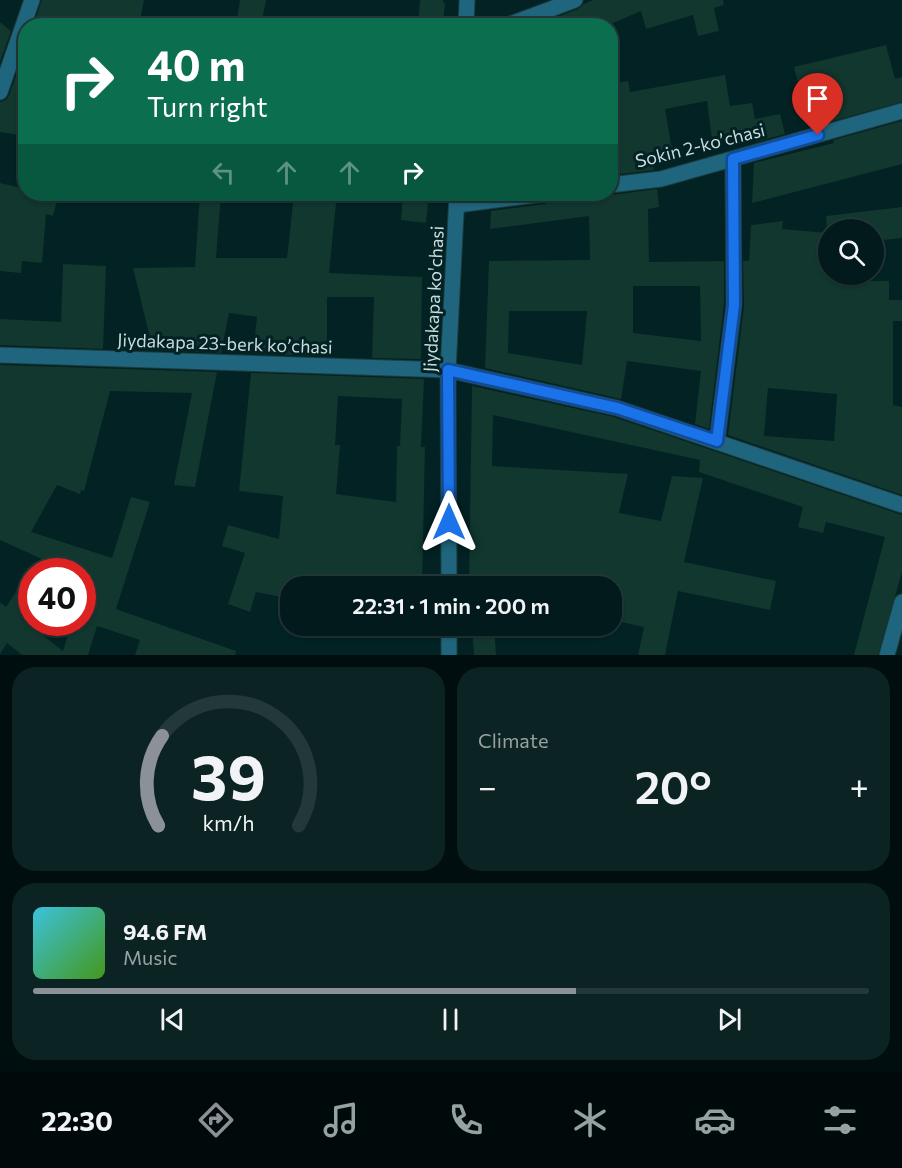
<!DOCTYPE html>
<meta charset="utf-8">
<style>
:root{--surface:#021a1b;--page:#0c2324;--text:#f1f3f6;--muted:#96a1a3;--line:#23383a;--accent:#8c9099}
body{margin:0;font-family:Commissioner,sans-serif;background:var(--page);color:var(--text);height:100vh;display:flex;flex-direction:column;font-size:22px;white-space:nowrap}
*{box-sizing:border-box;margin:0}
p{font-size:20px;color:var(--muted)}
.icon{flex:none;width:33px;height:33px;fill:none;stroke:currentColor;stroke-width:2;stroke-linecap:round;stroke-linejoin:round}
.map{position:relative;height:655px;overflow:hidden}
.drawer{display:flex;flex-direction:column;gap:12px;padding:12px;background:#010e0f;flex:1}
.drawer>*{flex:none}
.hud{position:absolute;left:18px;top:18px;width:600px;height:183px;border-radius:24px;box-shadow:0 2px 4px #0004,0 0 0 2px var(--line);background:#0b6e4f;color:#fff;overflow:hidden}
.buttons{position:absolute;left:818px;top:219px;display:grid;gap:12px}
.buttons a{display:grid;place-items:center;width:66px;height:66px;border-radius:50%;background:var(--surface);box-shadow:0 2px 4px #0004,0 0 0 2px var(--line);font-size:30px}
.speed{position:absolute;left:18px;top:558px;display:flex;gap:12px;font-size:30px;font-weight:700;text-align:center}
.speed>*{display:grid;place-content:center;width:78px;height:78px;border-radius:50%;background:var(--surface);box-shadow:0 2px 4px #0004,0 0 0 2px var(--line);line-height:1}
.speed .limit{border:9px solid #d22;background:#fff;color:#111}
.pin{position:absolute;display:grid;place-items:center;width:51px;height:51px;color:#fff;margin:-62px -26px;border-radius:50% 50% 50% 0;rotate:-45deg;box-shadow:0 0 6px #0007}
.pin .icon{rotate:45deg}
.me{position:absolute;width:66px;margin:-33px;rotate:0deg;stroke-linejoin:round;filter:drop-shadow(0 0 4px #0008)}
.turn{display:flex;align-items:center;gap:21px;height:126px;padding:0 30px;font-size:27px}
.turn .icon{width:78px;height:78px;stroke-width:2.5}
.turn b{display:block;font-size:42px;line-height:51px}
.lanes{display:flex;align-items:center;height:57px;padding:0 30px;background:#0003;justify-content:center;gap:30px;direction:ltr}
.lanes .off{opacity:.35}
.big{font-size:45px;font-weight:600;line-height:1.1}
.drawer .card{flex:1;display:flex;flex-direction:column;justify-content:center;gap:9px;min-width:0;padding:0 21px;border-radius:24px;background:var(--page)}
.drawer .dial{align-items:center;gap:0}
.dial svg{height:156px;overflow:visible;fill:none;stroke:var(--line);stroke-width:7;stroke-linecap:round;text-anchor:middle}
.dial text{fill:var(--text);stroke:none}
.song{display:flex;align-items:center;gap:18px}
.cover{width:72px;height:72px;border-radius:9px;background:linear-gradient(135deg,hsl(190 70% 55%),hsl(100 70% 35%))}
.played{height:6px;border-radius:3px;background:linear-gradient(90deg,var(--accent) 65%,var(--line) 65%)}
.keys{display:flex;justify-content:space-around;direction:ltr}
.heat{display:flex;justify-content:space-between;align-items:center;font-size:33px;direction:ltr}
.drawer .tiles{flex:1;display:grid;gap:12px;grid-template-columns:1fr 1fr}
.card:last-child{grid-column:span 2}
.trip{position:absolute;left:280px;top:576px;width:342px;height:60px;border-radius:24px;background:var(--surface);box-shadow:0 2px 4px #0004,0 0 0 2px var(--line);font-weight:600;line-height:60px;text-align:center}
.tab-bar{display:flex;height:96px;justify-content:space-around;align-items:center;background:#010a0b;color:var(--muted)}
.tab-bar .icon{width:42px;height:42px}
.tab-bar .on{color:var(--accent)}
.tab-bar b{font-size:27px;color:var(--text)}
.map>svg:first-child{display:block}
</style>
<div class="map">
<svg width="902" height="655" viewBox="0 0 902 655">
<rect width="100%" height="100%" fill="#022224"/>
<g fill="#11372f" fill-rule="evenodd">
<path d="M 42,0 L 144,0 L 139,26 L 33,26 Z"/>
<path d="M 240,0 L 266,0 L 261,26 L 236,26 Z"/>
<path d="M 420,0 L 443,0 L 443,3 L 445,2 L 443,26 L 418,26 Z"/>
<path d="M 593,0 L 723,0 L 724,5 L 714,8 L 719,31 L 698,36 L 693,15 L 646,29 L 641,11 L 606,26 L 534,26 L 578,9 L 584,4 Z"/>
<path d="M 0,22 L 11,31 L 0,62 Z"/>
<path d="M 886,45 L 895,79 L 902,77 L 902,102 L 829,122 L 822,93 L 802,98 L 794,67 Z"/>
<path d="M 26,48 L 26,136 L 0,132 L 0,102 L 6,100 L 9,95 Z"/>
<path d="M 725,75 L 730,106 L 752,103 L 755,119 L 780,114 L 785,134 L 756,142 L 756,140 L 735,144 L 734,137 L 712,140 L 707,101 L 665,109 L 674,161 L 653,165 L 654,170 L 620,174 L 615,145 L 610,146 L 610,84 L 628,81 L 630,92 Z"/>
<path d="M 902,121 L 902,164 L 752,203 L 754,163 L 834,143 L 833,140 Z"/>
<path d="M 0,183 L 26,189 L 26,194 L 48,194 L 58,196 L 53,216 L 46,214 L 42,263 L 22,261 L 21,273 L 0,271 Z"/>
<path d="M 657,189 L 659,207 L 648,209 L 649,262 L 724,261 L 724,304 L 709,429 L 695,424 L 701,371 L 627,361 L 621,399 L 485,368 L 489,261 L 590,260 L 589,216 L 490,229 L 491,211 L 545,204 L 553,198 L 585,194 L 611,195 ZM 633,286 L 700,286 L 701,341 L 633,333 ZM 509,311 L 587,311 L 582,365 L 508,353 Z"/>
<path d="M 200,194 L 221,194 L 216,258 L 287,258 L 294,194 L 337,194 L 329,273 L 422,277 L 421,359 L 372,358 L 374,297 L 327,297 L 327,356 L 253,354 L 257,317 L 229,313 L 221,353 L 153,350 L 133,268 L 195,267 Z"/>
<path d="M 403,194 L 429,194 L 426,223 L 401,220 Z"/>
<path d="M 902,207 L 902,238 L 873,241 L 873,230 L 827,230 L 826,216 Z"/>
<path d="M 783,221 L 782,229 L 828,233 L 828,274 L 866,274 L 865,281 L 889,281 L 889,300 L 902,300 L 902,321 L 893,321 L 893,405 L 902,407 L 902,495 L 728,435 L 744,306 L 743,261 L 749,261 L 751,225 ZM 768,388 L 837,394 L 834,441 L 764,436 Z"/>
<path d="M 63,264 L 106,266 L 103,349 L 0,345 L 0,319 L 61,322 Z"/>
<path d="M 0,365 L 217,372 L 195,487 L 174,485 L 192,393 L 110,391 L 84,491 L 81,490 L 80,494 L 57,485 L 31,532 L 112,558 L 131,497 L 150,502 L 116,609 L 236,651 L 235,655 L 135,655 L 140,640 L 97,626 L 88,655 L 22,655 L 7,643 L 0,654 L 0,602 L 6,607 L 32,567 L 32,605 L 22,619 L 63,651 L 72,622 L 87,622 L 82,621 L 82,590 L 88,574 L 44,560 L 0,540 Z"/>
<path d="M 251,373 L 424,379 L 421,447 L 425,447 L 422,586 L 291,586 L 291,599 L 256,592 L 250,612 L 228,604 L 245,553 L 222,546 L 228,525 L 279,539 L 283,496 L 239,491 ZM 338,396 L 402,399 L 400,446 L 397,446 L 396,502 L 336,494 L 340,445 L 335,445 Z"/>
<path d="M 472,386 L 614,417 L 902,515 L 902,572 L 878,655 L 854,655 L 885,537 L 826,522 L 823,533 L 798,527 L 803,507 L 699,472 L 700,460 L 493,415 L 492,466 L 628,474 L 619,513 L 661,521 L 672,476 L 703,478 L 684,562 L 776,581 L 770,610 L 678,591 L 665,655 L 638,655 L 644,627 L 612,620 L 612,586 L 469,586 Z"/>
<path d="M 472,626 L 494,626 L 496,655 L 474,655 Z"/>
</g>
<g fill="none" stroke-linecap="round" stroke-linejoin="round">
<defs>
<path id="service" d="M 887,655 L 902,602"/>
<g id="minor">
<path d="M 505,26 L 575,0"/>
<path d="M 0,92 L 32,0"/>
<path d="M 610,185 L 661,179 L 902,111"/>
<path d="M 457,205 L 544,194"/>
<path d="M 0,355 L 448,370 L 617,408 L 902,505"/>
<path d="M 717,441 L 734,305 L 733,159"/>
</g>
<g id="tertiary">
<path d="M 466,26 L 467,0"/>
<path d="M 449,586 L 448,370 L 457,194"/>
<path d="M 449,626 L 449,655"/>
</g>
</defs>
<use href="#service" stroke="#1e3c3e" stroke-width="17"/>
<use href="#minor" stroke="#1e3c3e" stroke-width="17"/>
<use href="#tertiary" stroke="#1e3c3e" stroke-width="17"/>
<use href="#service" stroke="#1f657d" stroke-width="15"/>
<use href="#minor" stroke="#1f657d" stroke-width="15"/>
<use href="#tertiary" stroke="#1f657d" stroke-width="15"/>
</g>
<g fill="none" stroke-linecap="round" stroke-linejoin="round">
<defs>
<path id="route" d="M 449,522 L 448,370 L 617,408 L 717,441 L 734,305 L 733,159 L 818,135"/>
</defs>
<use href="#route" stroke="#114b97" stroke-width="15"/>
<use href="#route" stroke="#1a73e8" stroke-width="10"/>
</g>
<g text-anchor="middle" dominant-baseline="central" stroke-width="6" stroke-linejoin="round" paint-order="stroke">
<g font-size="18" fill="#cadcdd" stroke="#022224">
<text transform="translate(700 145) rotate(-14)">Sokin 2-koʼchasi</text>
<text transform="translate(433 299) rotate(-87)">Jiydakapa ko'chasi</text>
<text transform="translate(225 343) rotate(2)">Jiydakapa 23-berk koʼchasi</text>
</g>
</g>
</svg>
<div class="buttons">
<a><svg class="icon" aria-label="search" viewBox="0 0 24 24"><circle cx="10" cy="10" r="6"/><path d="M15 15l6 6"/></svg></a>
</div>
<div class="speed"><div class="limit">40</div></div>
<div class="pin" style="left:818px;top:135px;background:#d93025"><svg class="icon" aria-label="arrive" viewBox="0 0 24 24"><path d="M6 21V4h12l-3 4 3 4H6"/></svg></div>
<svg class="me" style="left:449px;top:522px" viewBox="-20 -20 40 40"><path d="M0-17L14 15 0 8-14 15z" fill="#1a73e8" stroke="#fff" stroke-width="4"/></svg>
<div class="trip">22:31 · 1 min · 200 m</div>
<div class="hud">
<div class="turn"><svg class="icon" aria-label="right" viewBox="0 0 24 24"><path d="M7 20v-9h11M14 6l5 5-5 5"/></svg><div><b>40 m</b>Turn right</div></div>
<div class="lanes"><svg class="icon off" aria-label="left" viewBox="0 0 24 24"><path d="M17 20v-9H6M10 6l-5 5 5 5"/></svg><svg class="icon off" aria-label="ahead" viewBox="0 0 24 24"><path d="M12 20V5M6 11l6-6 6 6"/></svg><svg class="icon off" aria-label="ahead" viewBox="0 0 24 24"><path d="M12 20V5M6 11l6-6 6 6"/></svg><svg class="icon" aria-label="right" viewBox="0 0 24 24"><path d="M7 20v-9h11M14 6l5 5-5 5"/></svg></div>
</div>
</div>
<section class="drawer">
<div class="tiles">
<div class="card dial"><svg viewBox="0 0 100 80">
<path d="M14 69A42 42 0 1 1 86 69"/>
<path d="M14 69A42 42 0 0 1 16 23" stroke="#8c9099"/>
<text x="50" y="56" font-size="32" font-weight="700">39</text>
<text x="50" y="72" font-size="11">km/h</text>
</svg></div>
<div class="card"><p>Climate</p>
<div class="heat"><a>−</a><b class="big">20°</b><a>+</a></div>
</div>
<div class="card">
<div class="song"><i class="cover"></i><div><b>94.6 FM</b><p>Music</p></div></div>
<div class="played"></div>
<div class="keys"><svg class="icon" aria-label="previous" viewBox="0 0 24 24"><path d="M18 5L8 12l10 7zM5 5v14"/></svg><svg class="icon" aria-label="pause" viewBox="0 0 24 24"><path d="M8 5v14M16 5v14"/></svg><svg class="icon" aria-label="next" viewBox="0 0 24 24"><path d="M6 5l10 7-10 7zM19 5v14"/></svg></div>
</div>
</div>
</section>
<nav class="tab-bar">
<b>22:30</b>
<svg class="icon on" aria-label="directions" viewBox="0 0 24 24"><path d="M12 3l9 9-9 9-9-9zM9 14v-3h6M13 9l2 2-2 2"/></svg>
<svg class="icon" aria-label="music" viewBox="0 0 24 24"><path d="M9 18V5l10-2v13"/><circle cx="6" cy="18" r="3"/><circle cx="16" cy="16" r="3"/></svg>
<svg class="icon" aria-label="phone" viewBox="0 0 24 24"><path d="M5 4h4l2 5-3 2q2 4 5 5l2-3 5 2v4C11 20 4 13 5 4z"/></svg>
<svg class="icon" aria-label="climate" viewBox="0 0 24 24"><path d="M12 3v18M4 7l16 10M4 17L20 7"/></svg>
<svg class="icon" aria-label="car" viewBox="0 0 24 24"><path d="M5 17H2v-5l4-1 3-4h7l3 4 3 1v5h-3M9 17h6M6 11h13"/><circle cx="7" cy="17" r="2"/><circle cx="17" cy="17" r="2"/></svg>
<svg class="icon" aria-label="filters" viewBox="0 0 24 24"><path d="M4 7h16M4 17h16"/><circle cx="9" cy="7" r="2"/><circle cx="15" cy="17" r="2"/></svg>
</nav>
